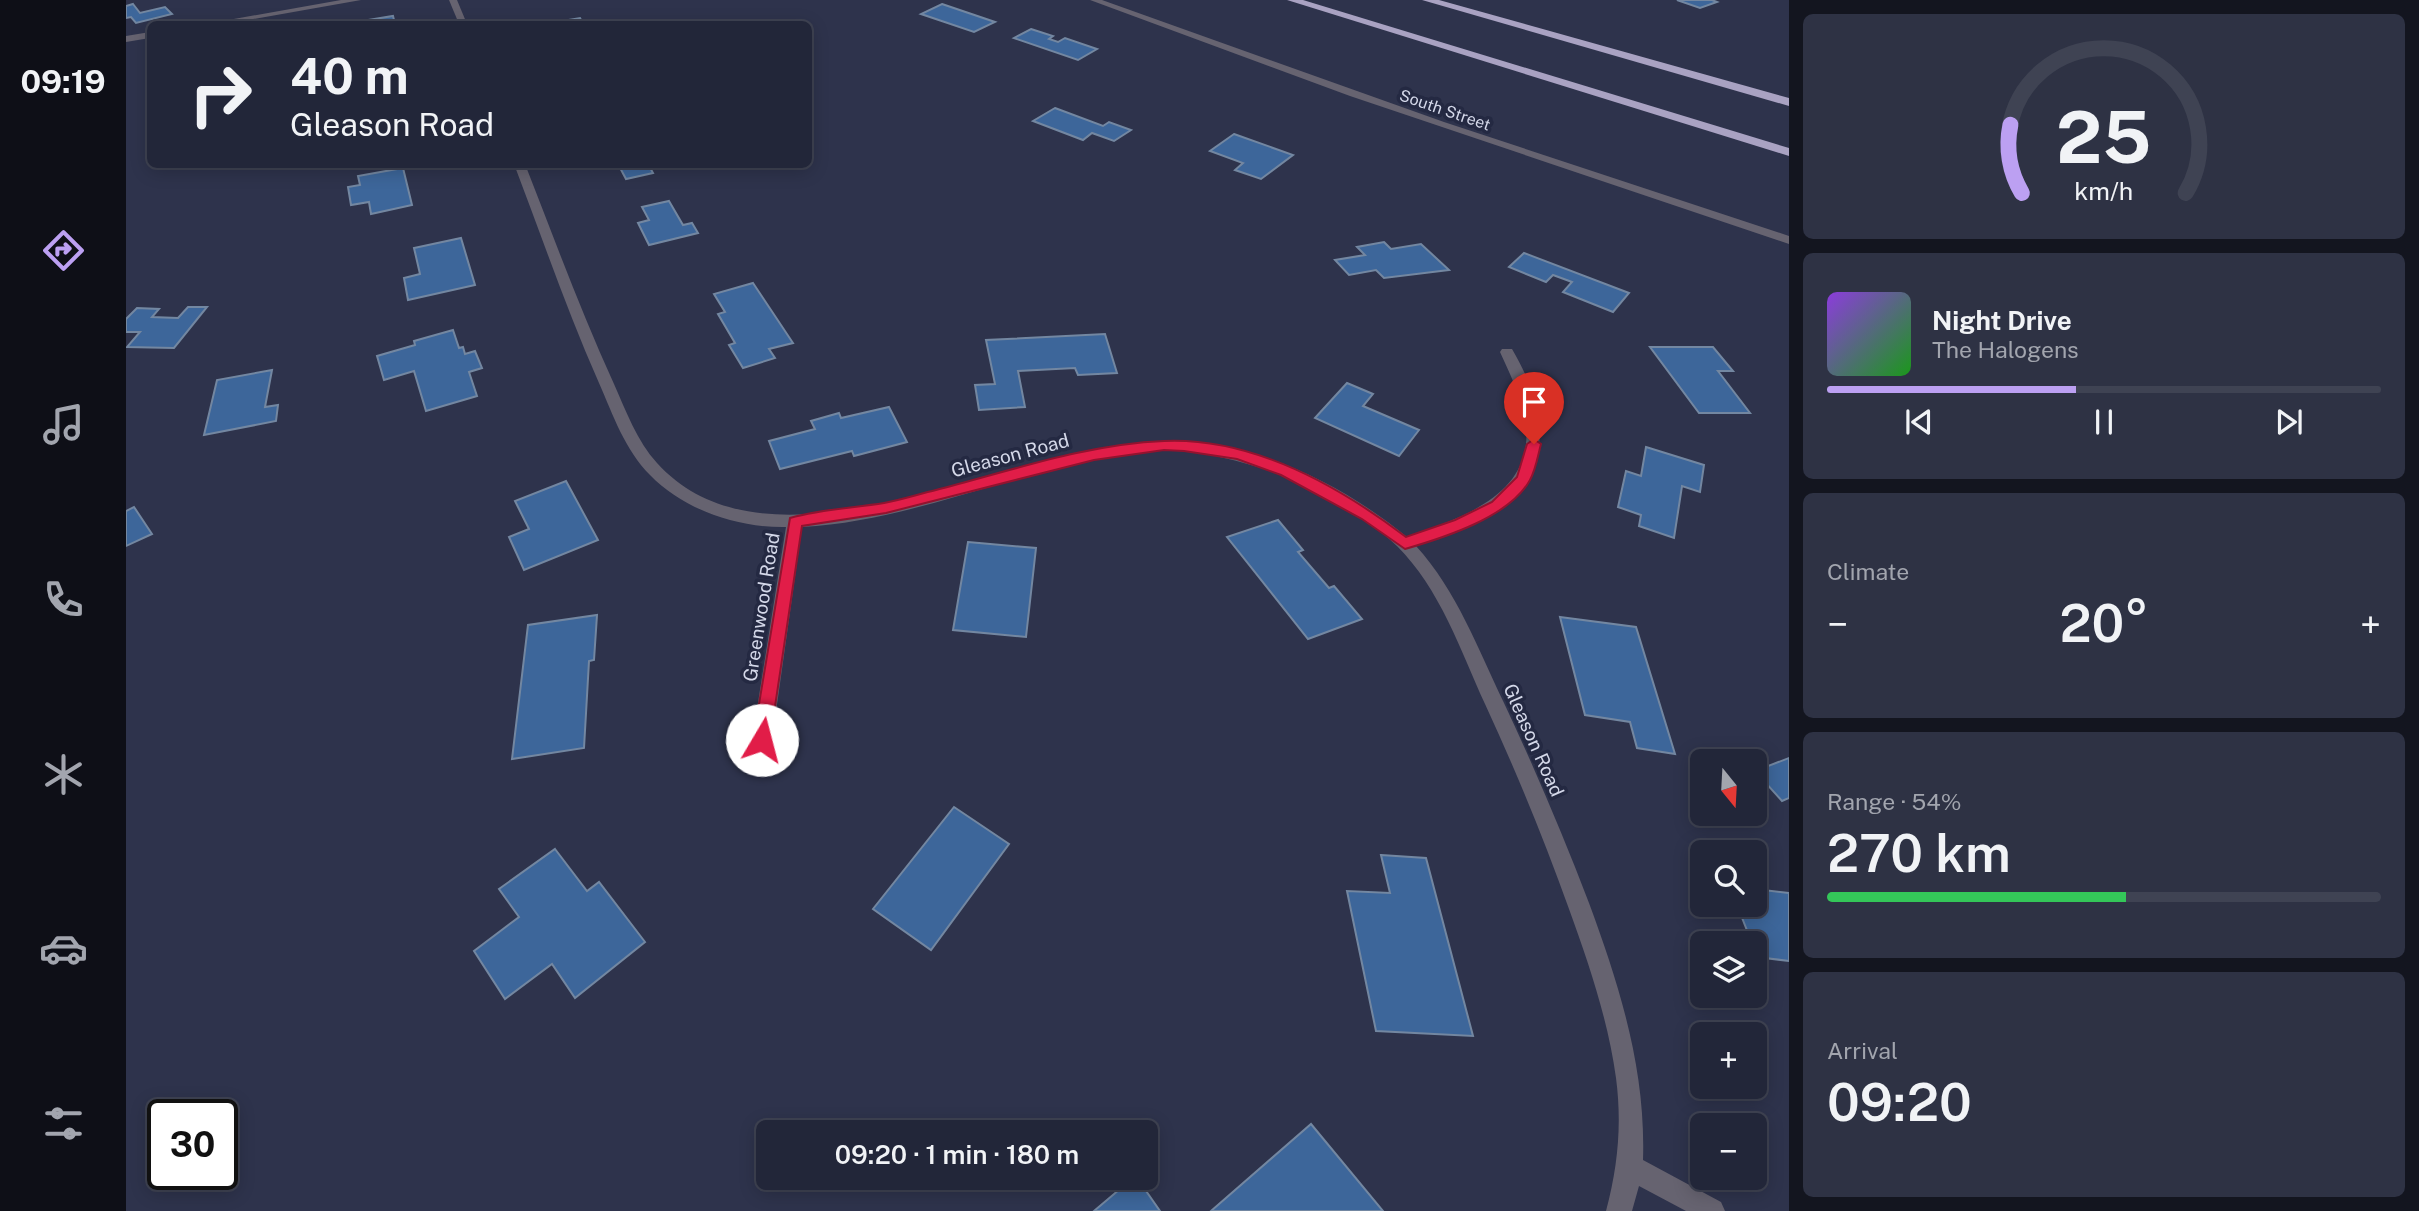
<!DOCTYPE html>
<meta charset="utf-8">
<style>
:root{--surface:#222639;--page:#2e3244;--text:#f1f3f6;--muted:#a2a5ae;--line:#3f4353;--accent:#bca0f2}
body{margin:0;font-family:"Public Sans",sans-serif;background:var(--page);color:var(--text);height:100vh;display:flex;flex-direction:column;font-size:26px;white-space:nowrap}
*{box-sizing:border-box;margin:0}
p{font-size:23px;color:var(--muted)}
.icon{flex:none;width:38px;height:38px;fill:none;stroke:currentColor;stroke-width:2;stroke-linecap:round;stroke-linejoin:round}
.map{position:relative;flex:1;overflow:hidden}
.panel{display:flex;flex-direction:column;gap:14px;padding:14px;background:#13151f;width:630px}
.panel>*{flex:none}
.hud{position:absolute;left:21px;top:21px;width:665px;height:147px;border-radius:10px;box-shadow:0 4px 18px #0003,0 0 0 2px var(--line);background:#222639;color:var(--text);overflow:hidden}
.needle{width:46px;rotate:162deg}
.fabs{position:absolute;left:1564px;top:749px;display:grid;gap:14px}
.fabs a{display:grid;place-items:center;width:77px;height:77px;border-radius:10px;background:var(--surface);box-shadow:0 4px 18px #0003,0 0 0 2px var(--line);font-size:35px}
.speed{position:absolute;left:21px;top:1099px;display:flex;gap:14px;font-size:35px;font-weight:700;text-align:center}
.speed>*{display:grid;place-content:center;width:91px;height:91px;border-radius:50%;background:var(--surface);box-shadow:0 4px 18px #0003,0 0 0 2px var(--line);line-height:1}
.speed .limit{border:4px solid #111;border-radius:10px;background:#fff;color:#111}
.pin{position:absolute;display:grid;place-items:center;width:60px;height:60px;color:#fff;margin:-72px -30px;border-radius:50% 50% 50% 0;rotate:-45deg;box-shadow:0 0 7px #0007}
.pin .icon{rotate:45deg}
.me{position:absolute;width:77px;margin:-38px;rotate:8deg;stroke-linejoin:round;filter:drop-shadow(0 0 5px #0008)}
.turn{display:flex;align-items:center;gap:24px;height:147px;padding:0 28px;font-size:32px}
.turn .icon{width:91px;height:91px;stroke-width:2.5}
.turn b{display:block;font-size:49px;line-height:60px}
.big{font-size:52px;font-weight:600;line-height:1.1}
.panel .widget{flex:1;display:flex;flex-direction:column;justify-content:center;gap:10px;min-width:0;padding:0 24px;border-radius:10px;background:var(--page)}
.panel .dial{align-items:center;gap:0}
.dial svg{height:182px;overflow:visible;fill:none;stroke:var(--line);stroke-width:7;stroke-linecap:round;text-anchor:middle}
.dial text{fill:var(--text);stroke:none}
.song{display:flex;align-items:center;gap:21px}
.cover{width:84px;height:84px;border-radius:10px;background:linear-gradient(135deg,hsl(270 70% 55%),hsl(120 70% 35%))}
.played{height:7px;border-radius:4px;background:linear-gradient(90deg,var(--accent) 45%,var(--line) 45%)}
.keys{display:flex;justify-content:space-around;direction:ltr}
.heat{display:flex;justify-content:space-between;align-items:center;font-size:38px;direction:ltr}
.charge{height:10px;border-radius:5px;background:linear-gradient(90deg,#34c759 54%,var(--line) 0)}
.trip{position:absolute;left:630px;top:1120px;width:402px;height:70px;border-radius:10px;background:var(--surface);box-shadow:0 4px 18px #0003,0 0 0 2px var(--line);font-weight:600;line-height:70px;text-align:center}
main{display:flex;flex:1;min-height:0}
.dock{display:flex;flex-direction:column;width:126px;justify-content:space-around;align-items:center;background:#0e0f17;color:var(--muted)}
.dock .icon{width:49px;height:49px}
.dock .selected{color:var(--accent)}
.dock b{font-size:32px;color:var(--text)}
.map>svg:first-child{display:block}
</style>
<main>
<nav class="dock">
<b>09:19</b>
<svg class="icon selected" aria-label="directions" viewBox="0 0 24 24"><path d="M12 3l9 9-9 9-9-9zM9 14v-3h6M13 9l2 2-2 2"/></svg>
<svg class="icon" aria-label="music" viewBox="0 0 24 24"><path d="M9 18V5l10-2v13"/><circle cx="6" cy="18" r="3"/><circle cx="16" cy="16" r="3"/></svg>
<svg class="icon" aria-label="phone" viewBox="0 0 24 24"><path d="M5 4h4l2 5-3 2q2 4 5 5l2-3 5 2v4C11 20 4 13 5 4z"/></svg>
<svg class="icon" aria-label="climate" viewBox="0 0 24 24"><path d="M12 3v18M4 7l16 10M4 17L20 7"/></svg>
<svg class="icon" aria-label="car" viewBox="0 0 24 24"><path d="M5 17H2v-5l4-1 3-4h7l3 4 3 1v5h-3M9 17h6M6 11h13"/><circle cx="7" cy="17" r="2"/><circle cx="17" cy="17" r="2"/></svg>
<svg class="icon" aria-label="filters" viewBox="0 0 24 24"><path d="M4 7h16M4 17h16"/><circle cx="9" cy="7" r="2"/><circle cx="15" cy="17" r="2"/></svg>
</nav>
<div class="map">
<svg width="1663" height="1211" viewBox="0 0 1663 1211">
<rect width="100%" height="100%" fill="#2e334c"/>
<g fill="#3d669a" stroke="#7387a1" stroke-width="2">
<path d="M 1551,0 L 1586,0 L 1591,2 L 1574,8 Z"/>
<path d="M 7,4 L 14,13 L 39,7 L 46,14 L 10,23 L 5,17 L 0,18 L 0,6 Z"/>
<path d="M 816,4 L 869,22 L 848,32 L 795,14 Z"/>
<path d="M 267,16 L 269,24 L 218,24 Z"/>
<path d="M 454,18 L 457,24 L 418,24 Z"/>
<path d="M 905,29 L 927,36 L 923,39 L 932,42 L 939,38 L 971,49 L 952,60 L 888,38 Z"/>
<path d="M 929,108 L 977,126 L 983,122 L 1005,130 L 988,141 L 966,133 L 957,140 L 907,121 Z"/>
<path d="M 1108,134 L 1167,155 L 1135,179 L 1109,170 L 1117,163 L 1084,151 Z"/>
<path d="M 492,164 L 522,164 L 527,173 L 500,179 Z"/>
<path d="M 277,168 L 286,205 L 245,214 L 243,202 L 225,205 L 222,187 L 234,185 L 232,176 Z"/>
<path d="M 543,201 L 557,225 L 566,223 L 572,233 L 523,245 L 512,223 L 523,220 L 516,207 Z"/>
<path d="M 335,238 L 349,285 L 282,300 L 278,278 L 294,274 L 288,248 Z"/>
<path d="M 1258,242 L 1265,249 L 1295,244 L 1323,270 L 1258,278 L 1250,270 L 1223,275 L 1209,260 L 1239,255 L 1231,247 Z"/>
<path d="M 1398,253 L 1503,293 L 1487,312 L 1437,292 L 1446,282 L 1427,275 L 1420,282 L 1383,267 Z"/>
<path d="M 627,283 L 667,343 L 643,349 L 649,358 L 617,368 L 603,345 L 609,343 L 592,314 L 599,312 L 588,294 Z"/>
<path d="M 62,307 L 81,307 L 48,348 L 1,347 L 14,332 L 0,332 L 0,319 L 11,308 L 33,309 L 26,317 L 52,318 Z"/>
<path d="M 327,330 L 333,348 L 337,347 L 339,354 L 349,351 L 356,368 L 343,372 L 351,396 L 300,411 L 288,371 L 258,380 L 251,356 L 289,345 L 288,341 Z"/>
<path d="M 979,334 L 991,373 L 952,375 L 949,368 L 892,371 L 899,407 L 853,410 L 849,385 L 869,384 L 860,340 Z"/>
<path d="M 1524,347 L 1587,347 L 1607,371 L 1592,371 L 1624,413 L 1573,413 Z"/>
<path d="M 146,370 L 139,407 L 152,405 L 150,421 L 78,435 L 91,380 Z"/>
<path d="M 1221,383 L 1247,394 L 1237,406 L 1293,430 L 1273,456 L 1189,418 Z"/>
<path d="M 763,407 L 781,442 L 728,456 L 726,451 L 654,469 L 643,441 L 689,429 L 685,421 L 713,413 L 715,418 Z"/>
<path d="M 1520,447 L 1578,465 L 1574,492 L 1556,486 L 1548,538 L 1513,526 L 1515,515 L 1492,507 L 1500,471 L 1515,476 Z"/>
<path d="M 440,481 L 472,540 L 398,570 L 383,537 L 403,529 L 389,501 Z"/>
<path d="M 8,507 L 26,534 L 0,546 L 0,511 Z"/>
<path d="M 1152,520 L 1177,550 L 1172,552 L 1203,588 L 1208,586 L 1236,619 L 1182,639 L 1101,537 Z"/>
<path d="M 842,542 L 910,548 L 900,637 L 827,630 Z"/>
<path d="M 471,615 L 468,660 L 463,661 L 458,748 L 386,759 L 402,625 Z"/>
<path d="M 1434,617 L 1510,627 L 1549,754 L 1511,748 L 1504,722 L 1459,715 Z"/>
<path d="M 1663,758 L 1663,798 L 1656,801 L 1629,771 Z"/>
<path d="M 828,807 L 883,844 L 805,950 L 747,909 Z"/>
<path d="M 429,849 L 461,891 L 473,882 L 519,942 L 449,998 L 426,964 L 379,999 L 348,951 L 393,917 L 373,889 Z"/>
<path d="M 1255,855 L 1300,858 L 1347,1036 L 1250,1031 L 1221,891 L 1264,893 Z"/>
<path d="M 1629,889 L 1663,893 L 1663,961 L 1631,957 L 1629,943 L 1626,943 L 1611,905 L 1629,905 Z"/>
<path d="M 1185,1124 L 1257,1211 L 1085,1211 Z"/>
<path d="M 1007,1178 L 1011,1178 L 1034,1211 L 968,1211 Z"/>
</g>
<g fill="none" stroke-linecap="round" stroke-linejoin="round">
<g fill="#666370" fill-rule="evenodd">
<path d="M 215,0 L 235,0 L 99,24 L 80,24 Z"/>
<path d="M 323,0 L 331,0 L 341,24 L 333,24 Z"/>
<path d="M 964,0 L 976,0 L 1318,122 L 1663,236 L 1663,244 L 1224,96 Z"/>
<path d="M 24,32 L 24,38 L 0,42 L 0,36 Z"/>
<path d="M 388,164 L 399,164 C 428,238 455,312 488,384 C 500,411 511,441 531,463 C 653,597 913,426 1068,442 C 1146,450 1221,488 1281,537 C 1341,516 1415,492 1398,413 C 1393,392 1383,372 1374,352 L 1376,349 L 1386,349 C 1417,401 1432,469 1375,509 C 1350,527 1319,536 1290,546 C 1331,591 1352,649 1378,703 C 1409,769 1437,835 1463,903 C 1494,987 1520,1070 1517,1160 L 1595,1202 L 1599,1211 L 1560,1211 L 1513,1186 L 1506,1211 L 1480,1211 C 1492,1166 1496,1124 1490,1078 C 1482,1020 1463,964 1443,909 C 1418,839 1390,771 1359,704 C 1334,649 1314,589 1271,546 C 1219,496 1143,464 1072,453 C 1035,447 995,454 958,462 C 865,482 772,522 676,527 L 646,740 L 643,746 L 636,748 L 629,746 L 626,740 L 660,527 C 612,528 558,510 524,475 C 499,450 487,415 473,383 C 441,311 416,237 388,164 Z"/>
</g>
<g fill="#a9a2c2" fill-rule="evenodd">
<path d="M 1161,0 L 1177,0 L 1663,148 L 1663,156 Z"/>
<path d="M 1296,0 L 1313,0 L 1663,98 L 1663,106 Z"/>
</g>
</g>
<path fill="#e11d48" stroke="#92132f" stroke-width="2" d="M 1408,439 L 1415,444 C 1412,455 1410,469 1404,480 C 1384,517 1317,538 1279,549 L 1236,519 L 1155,475 L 1111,459 L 1058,451 L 1038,450 L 968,460 L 760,513 L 676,526 L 644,740 L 642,746 L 636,748 L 629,746 L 627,740 L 664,518 C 694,509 727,508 758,503 C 775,500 793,494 810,490 C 884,471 961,444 1038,441 C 1126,437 1213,486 1280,537 L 1329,520 L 1366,502 L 1391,477 L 1401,444 Z"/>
<g text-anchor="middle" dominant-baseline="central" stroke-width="7" stroke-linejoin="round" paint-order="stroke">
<g font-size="16" fill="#d4d8e9" stroke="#242942">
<text transform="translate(1319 110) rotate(19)">South Street</text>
</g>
<g font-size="19" fill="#d4d8e9" stroke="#242942">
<text transform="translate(884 455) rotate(-15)">Gleason Road</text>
<text transform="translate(635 607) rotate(-81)">Greenwood Road</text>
<text transform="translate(1408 740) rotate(66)">Gleason Road</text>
</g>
</g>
</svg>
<div class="fabs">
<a><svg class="needle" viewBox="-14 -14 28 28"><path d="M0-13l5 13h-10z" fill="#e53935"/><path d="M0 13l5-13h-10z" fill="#a2a5ae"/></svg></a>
<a><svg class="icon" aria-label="search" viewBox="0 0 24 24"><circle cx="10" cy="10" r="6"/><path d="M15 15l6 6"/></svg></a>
<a><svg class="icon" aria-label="layers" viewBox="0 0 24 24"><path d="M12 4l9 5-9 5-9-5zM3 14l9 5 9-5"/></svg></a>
<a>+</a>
<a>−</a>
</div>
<div class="speed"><div class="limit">30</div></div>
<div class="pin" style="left:1408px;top:444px;background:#d93025"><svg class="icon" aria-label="arrive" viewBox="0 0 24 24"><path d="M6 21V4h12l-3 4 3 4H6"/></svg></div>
<svg class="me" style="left:636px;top:740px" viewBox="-20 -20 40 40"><circle r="19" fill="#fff"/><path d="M0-13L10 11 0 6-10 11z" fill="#e11d48"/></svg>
<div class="trip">09:20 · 1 min · 180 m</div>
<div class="hud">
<div class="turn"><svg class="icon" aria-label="right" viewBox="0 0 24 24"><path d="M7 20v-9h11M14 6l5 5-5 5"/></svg><div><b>40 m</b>Gleason Road</div></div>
</div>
</div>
<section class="panel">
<div class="widget dial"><svg viewBox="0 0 100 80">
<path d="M14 69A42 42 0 1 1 86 69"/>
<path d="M14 69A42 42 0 0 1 9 39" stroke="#bca0f2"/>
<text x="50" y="56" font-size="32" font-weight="700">25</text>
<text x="50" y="72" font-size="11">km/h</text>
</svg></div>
<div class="widget">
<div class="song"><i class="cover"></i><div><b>Night Drive</b><p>The Halogens</p></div></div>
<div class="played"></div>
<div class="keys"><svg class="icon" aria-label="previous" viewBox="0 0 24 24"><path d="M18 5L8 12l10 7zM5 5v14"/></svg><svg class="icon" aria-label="pause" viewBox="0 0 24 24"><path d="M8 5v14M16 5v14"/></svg><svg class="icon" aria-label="next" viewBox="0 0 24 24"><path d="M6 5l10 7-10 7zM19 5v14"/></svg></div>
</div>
<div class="widget"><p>Climate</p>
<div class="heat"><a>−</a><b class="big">20°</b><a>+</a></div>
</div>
<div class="widget"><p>Range · 54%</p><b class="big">270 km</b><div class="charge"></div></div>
<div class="widget"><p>Arrival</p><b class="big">09:20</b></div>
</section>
</main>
